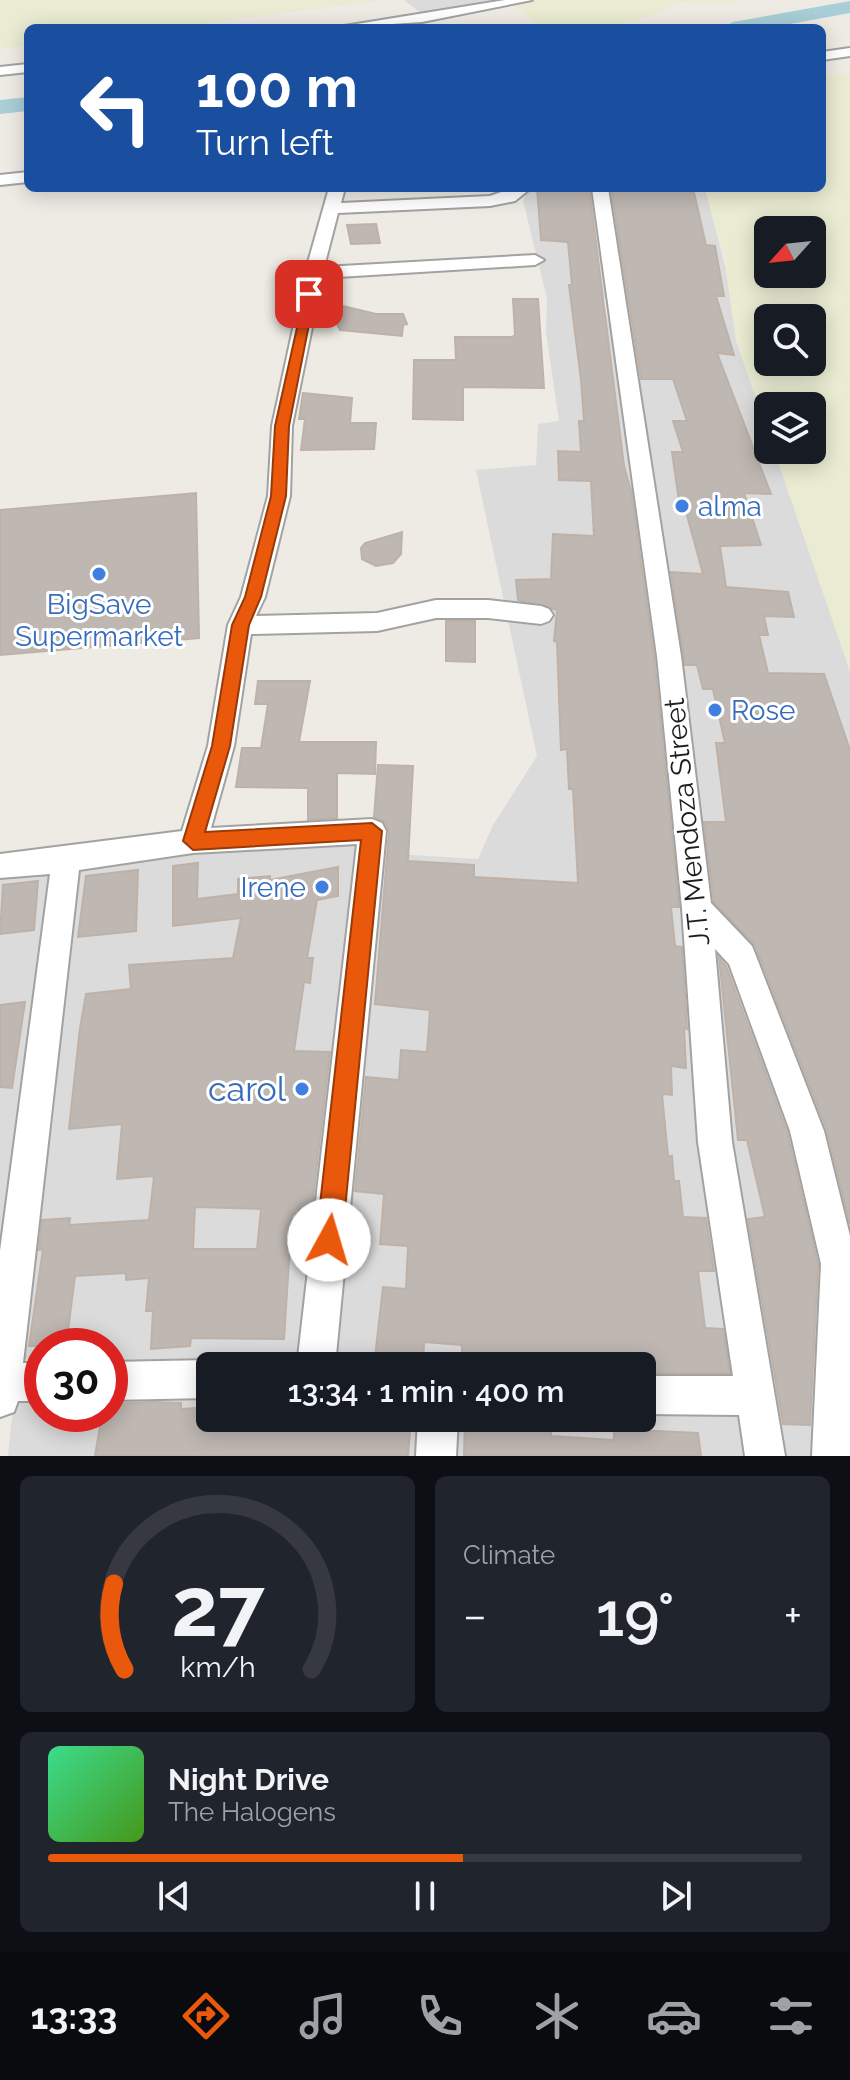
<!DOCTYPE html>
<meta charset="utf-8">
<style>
:root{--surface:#171b24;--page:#20242c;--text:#f1f3f6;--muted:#9ea1a6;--line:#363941;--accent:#ea580c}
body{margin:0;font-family:Raleway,sans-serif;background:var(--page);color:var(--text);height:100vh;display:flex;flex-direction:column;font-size:30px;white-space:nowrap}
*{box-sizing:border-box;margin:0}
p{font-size:26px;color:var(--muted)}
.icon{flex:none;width:44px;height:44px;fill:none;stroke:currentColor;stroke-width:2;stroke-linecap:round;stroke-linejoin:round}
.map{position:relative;height:1456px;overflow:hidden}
.drawer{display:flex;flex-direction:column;gap:20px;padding:20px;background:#0d0f14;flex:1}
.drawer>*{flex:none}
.top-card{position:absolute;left:24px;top:24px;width:802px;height:168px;border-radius:12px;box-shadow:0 4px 20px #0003;background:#1a4fa0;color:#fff;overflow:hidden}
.needle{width:52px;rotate:243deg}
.fabs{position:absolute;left:754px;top:216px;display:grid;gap:16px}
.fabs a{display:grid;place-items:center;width:72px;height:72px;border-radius:12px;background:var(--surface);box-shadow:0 4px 20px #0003;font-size:40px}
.speed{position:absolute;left:24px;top:1328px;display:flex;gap:16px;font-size:40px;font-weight:700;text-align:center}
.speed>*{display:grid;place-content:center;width:104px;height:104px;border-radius:50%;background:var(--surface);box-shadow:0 4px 20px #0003;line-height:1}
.speed .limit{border:12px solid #d22;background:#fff;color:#111}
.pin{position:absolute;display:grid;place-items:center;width:68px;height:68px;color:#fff;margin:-34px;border-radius:16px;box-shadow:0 4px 12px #0006}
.me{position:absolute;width:88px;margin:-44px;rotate:6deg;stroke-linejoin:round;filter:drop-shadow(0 0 6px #0008)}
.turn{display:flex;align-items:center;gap:28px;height:168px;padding:0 40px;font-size:36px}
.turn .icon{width:104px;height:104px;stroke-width:2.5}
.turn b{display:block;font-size:56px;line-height:68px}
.big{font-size:60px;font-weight:600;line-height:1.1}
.drawer .card{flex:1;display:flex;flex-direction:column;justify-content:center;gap:12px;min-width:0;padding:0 28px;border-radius:12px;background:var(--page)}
.drawer .dial{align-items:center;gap:0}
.dial svg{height:208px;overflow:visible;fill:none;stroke:var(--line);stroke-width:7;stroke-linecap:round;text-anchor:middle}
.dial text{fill:var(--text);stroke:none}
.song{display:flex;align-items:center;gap:24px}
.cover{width:96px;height:96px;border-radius:12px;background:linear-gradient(135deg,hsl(150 70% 55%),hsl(100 70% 35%))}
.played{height:8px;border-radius:4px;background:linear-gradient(90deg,var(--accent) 55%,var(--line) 55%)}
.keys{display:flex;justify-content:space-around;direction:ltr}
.heat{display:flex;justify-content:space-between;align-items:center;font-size:44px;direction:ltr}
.drawer .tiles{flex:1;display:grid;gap:20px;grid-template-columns:1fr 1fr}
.card:last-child{grid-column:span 2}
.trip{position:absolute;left:196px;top:1352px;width:460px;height:80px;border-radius:12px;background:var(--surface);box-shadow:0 4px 20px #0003;font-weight:600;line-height:80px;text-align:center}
.tab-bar{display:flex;height:128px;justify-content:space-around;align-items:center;background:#090b0e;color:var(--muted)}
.tab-bar .icon{width:56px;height:56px}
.tab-bar .on{color:var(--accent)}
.tab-bar b{font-size:36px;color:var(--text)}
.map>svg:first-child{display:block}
</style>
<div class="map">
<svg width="850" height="1456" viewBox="0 0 850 1456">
<rect width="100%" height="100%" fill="#eeebe5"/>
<g fill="#dcdbdb">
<path d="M 404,0 L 509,0 L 422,14 Z"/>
<path d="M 528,188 L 597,188 L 611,298 L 603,298 L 617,357 L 623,425 L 649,532 L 749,1390 L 642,1385 L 642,1366 L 326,1366 L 381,853 L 478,859 L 493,825 L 537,756 L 476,470 L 536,465 L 538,424 L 559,421 L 546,333 L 547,298 L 523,201 Z"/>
<path d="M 602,188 L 705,188 L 768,433 L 768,450 L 774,450 L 850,671 L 850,1456 L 780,1456 L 725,1101 L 665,547 L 614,277 Z"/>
<path d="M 360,836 L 303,1366 L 110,1362 L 110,1346 L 42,1346 L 42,1360 L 17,1359 L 77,866 Z"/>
<path d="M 56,869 L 0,1275 L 0,874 Z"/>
<path d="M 210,1393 L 210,1418 L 424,1418 L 422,1456 L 8,1456 L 14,1398 L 42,1397 L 42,1414 L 110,1414 L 110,1396 Z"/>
<path d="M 642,1409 L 749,1409 L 756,1456 L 449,1456 L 450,1418 L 642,1418 Z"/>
</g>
<g fill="#e9ebd2" fill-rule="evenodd">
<path d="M 0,0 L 384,0 L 167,28 L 28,28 L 28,45 L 0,49 Z"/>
<path d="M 519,0 L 741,0 L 723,4 L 679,2 L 651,16 L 606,28 L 542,28 L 510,2 Z"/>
<path d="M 850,72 L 850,671 L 774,450 L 812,450 L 812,406 L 768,406 L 768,433 L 736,341 L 724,256 L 705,188 L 822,188 L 822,77 ZM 812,230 L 812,274 L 768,274 L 768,230 ZM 812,318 L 812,362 L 768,362 L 768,318 Z"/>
</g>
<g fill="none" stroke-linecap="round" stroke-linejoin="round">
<g fill="#a9ced8" fill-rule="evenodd">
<path d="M 850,1 L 850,13 L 768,28 L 722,28 L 733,22 Z"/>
<path d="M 28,97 L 28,111 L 0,114 L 0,100 Z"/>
</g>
</g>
<g fill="#beb7b2" stroke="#beb2a8" stroke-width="2" fill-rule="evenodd">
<path d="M 537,188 L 589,188 L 624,466 L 631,491 L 654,656 L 679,907 L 671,907 L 675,946 L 682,947 L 687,1029 L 684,1028 L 686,1068 L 671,1066 L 672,1095 L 662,1094 L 668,1156 L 672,1156 L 674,1181 L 679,1181 L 683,1217 L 706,1218 L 714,1271 L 698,1271 L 705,1328 L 723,1329 L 730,1373 L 642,1373 L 642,1366 L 503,1366 L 503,1357 L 462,1354 L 462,1345 L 424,1342 L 423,1366 L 374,1366 L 383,1287 L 406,1289 L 408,1246 L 380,1244 L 384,1194 L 355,1191 L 366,1077 L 399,1080 L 401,1050 L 427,1052 L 430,1010 L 375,1004 L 389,831 L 385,822 L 374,817 L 378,765 L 413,766 L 408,861 L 474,865 L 474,877 L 578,883 L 573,789 L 569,789 L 567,749 L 561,750 L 557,642 L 554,641 L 557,610 L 518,600 L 516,580 L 551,579 L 553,534 L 594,536 L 591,481 L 559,480 L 558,451 L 581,452 L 579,421 L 584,421 L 581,380 L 569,285 L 572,285 L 568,242 L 541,240 Z"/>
<path d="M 611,188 L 693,188 L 706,245 L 715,246 L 724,296 L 716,296 L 734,355 L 717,353 L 771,494 L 744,493 L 761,545 L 720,546 L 726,587 L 788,592 L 794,617 L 764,616 L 768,635 L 759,635 L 768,673 L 824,674 L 850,750 L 850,1224 L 827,1130 L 755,945 L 714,902 L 704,822 L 726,822 L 716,743 L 725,743 L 713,689 L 703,689 L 697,665 L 685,665 L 671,572 L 703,574 L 685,508 L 680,508 L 672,452 L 683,452 L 673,421 L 687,421 L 673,379 L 641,379 Z"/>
<path d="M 376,224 L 380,243 L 351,244 L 347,225 Z"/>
<path d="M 513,299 L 538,299 L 544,388 L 463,387 L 463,420 L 413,419 L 414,360 L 456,360 L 455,337 L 512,337 L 515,335 Z"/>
<path d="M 326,302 L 376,314 L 403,314 L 407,324 L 403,325 L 402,336 L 340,330 Z"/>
<path d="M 303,393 L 352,398 L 350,423 L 376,423 L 374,449 L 301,450 L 305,419 L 299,419 Z"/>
<path d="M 196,493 L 199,638 L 0,655 L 0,510 Z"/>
<path d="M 402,532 L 401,554 L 393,563 L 376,566 L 362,559 L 361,548 L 365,543 Z"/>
<path d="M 446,621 L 475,621 L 475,662 L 446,661 Z"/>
<path d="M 258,681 L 310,681 L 299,742 L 376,742 L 375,774 L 337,773 L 337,818 L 308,820 L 308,788 L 236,787 L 242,748 L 261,748 L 268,704 L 255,704 Z"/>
<path d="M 198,863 L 197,899 L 238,894 L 238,879 L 270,876 L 270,880 L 338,867 L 338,896 L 317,900 L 307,958 L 313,958 L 310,983 L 304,982 L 294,1051 L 330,1052 L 311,1215 L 292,1214 L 284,1339 L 191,1338 L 190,1346 L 151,1349 L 153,1311 L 146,1311 L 149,1278 L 126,1280 L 126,1273 L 75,1276 L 66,1346 L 29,1346 L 43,1249 L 39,1250 L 42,1220 L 70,1218 L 69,1225 L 149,1220 L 154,1176 L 117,1179 L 122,1124 L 69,1129 L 80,1028 L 86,994 L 131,989 L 129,965 L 233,958 L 241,918 L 173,926 L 173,866 ZM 195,1207 L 261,1209 L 257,1249 L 193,1249 Z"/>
<path d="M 138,870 L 136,931 L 78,937 L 86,876 Z"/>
<path d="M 38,881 L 34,930 L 0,934 L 3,885 Z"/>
<path d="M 719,957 L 726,966 L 787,1132 L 818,1264 L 810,1425 L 783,1424 L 748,1219 L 765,1217 L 747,1140 L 738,1140 Z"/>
<path d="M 25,1002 L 12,1088 L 0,1087 L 0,1005 Z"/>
<path d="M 153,1402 L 181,1403 L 181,1409 L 210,1407 L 210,1418 L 411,1418 L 408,1456 L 95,1456 L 102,1414 L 110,1414 L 110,1404 Z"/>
<path d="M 465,1419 L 551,1425 L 551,1436 L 614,1440 L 614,1429 L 698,1433 L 701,1456 L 464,1456 Z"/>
</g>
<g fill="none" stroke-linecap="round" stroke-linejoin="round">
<defs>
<g id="street">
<path d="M 505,0 L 532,0 L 422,22 L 332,28 Z"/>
<path d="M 850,48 L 850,56 L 822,60 L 822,52 Z"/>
<path d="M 28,64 L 28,72 L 0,75 L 0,67 Z"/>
<path d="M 28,172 L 28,182 L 0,185 L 0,175 Z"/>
<path d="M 329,188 L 345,188 L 341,203 L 490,196 L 513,188 L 531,188 L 515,201 L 490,206 L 338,213 L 324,267 L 535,255 L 544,260 L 535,265 L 322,278 L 292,426 L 290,496 L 265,597 L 256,616 L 377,613 L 436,600 L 488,600 L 541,606 L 549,609 L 553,615 L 549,621 L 541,624 L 488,618 L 436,618 L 377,631 L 251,634 L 234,746 L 211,828 L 372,819 L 382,823 L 386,831 L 335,1366 L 297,1366 L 357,844 L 193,853 L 79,870 L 23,1363 L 42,1363 L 42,1401 L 18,1401 L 14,1412 L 0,1417 L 0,1251 L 50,874 L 0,878 L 0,854 L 182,831 L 208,746 L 228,625 L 241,597 L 268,496 L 272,426 L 305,273 Z"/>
<path d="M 592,188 L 608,188 L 681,656 L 711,903 L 752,946 L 756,956 L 824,1131 L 850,1236 L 850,1456 L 812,1456 L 821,1264 L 790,1131 L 729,964 L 715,949 L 732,1142 L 785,1456 L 745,1456 L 739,1415 L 642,1414 L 642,1376 L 733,1376 L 698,1142 L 682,908 L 657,656 Z"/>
<path d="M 210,1360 L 224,1366 L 210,1366 L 210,1398 L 110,1400 L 110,1362 Z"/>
<path d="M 418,1418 L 458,1418 L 456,1456 L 416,1456 Z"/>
</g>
</defs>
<use href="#street" stroke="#a2a2a2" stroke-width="4"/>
<use href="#street" fill="#fff" fill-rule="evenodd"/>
</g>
<path fill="#ea580c" stroke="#983908" stroke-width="2" d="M 305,292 L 315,294 L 289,426 L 286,496 L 261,597 L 249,625 L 230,746 L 205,832 L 372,823 L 382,831 L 342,1240 L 338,1249 L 329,1253 L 320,1249 L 316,1240 L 361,840 L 193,850 L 183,841 L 212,746 L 232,625 L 245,597 L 271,496 L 275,426 Z"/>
<g fill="#3f7fe0" stroke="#fff" stroke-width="3">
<circle cx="682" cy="506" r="8"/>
<circle cx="99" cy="574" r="8"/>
<circle cx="715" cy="710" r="8"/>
<circle cx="322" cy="887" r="8"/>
<circle cx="302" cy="1089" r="8"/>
</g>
<g text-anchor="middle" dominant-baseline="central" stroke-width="6" stroke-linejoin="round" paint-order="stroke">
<g font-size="28" fill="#366cbe" stroke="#fff" text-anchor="start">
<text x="698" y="506">alma</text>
<text x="99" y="604" text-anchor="middle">BigSave<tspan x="99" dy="32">Supermarket</tspan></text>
<text x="731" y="710">Rose</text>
<text x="306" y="887" text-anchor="end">Irene</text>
</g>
<g font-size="28" fill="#1e1e1e" stroke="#fff">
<text transform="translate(687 822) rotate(-96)">J.T. Mendoza Street</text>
</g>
<g font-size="34" fill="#366cbe" stroke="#fff" text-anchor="end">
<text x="286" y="1089">carol</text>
</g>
</g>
</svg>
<div class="fabs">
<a><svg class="needle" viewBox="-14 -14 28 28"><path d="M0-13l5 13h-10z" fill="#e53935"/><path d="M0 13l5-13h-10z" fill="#9ea1a6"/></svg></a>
<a><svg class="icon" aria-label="search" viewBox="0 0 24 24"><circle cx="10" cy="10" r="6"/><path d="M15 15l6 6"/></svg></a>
<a><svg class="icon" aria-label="layers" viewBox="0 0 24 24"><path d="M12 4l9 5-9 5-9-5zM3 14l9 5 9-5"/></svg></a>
</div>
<div class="speed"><div class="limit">30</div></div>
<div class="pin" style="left:309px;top:294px;background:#d93025"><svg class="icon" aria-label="arrive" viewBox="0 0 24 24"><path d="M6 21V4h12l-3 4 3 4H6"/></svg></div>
<svg class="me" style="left:329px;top:1240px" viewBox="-20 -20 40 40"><circle r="19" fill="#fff"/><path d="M0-13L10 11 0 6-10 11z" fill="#ea580c"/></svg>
<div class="trip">13:34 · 1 min · 400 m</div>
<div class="top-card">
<div class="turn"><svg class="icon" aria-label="left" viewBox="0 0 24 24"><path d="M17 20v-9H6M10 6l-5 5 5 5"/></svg><div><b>100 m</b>Turn left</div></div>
</div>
</div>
<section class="drawer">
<div class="tiles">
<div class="card dial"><svg viewBox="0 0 100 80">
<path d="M14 69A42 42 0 1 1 86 69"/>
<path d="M14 69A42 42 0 0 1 10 36" stroke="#ea580c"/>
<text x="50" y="56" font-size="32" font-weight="700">27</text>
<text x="50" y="72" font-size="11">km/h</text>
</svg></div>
<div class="card"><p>Climate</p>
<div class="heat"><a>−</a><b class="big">19°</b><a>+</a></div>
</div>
<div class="card">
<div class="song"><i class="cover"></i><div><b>Night Drive</b><p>The Halogens</p></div></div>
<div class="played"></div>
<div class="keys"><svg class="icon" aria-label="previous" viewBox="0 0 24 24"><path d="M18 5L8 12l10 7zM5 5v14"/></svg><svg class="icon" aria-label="pause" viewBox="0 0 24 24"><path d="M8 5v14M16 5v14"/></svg><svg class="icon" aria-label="next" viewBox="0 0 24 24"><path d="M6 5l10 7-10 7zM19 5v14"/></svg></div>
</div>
</div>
</section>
<nav class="tab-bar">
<b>13:33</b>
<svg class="icon on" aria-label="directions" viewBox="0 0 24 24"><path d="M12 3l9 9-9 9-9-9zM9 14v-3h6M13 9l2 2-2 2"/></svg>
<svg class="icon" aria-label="music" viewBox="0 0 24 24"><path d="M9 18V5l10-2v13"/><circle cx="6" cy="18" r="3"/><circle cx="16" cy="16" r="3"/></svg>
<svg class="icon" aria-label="phone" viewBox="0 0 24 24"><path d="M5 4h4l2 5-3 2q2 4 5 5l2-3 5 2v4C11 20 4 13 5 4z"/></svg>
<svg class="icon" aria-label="climate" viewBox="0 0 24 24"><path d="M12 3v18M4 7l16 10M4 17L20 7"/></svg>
<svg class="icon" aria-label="car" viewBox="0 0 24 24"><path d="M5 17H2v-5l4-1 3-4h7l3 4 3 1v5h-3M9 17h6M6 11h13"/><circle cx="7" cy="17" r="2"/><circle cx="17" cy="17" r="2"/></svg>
<svg class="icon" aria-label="filters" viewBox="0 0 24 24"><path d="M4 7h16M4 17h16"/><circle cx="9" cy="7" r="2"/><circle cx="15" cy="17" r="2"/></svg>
</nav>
